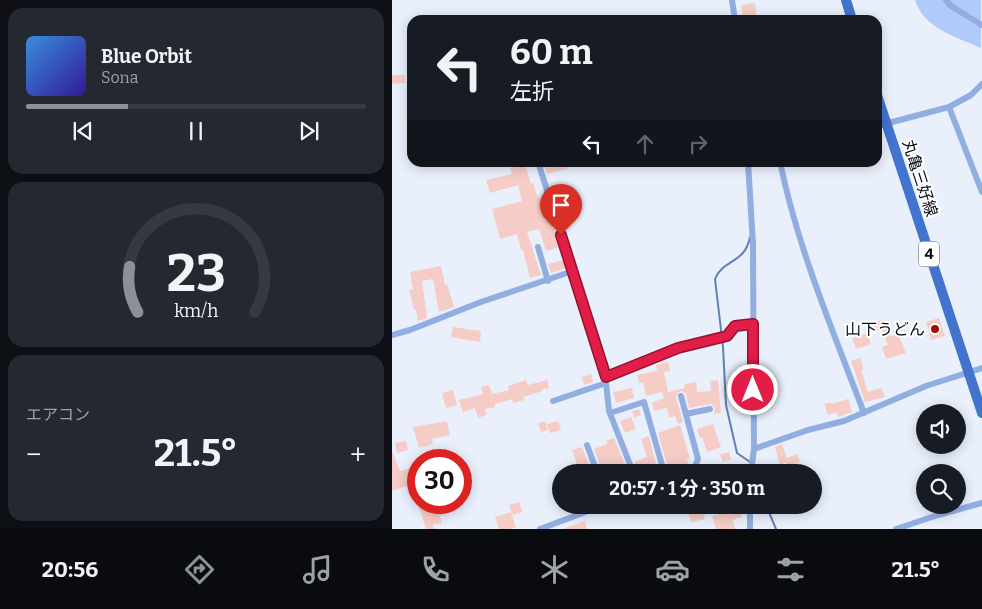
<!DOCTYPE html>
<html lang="ja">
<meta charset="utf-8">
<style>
:root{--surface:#171b24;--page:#242831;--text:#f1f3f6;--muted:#9ea1a6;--line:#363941;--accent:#8c9099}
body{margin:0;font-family:Bitter,"Noto Sans JP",serif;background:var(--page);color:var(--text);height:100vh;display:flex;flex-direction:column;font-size:19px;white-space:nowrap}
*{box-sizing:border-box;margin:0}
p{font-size:16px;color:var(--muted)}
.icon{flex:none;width:28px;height:28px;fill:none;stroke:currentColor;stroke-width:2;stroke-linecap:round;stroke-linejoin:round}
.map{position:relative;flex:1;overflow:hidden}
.side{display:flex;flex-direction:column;gap:8px;padding:8px;background:#0d0f14;width:392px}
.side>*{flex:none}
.banner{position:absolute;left:15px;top:15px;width:475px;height:152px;border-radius:15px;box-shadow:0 2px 12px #0003;background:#171b24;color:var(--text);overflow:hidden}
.buttons{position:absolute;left:524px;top:404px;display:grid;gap:10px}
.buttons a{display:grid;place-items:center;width:50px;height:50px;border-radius:50%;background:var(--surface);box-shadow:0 2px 12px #0003;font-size:25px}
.speed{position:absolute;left:15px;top:449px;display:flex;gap:10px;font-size:25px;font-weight:700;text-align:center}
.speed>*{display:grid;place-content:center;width:65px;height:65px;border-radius:50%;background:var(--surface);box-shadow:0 2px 12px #0003;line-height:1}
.speed .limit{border:8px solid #d22;background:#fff;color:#111}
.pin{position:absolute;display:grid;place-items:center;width:42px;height:42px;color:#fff;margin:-51px -21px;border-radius:50% 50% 50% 0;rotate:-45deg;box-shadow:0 0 5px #0007}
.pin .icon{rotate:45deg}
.me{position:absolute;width:55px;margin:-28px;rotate:0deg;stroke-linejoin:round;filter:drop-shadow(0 0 4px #0008)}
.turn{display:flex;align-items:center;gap:18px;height:105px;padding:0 20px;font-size:22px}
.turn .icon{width:65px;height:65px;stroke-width:2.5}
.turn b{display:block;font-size:35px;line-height:42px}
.lanes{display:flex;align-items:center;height:48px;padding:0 20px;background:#0003;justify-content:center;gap:25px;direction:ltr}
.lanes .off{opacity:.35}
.big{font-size:38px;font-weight:700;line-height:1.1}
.side .card{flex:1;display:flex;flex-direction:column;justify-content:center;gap:8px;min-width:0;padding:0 18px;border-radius:15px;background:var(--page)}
.side .dial{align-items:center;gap:0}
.dial svg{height:130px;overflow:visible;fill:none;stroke:var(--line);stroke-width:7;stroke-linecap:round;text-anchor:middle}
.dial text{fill:var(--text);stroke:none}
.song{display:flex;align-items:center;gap:15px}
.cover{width:60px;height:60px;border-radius:8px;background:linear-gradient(135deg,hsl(210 70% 55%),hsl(250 70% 35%))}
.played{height:5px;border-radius:2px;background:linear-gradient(90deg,var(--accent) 30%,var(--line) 30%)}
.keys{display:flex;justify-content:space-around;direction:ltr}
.heat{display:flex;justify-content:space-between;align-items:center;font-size:28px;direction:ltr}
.trip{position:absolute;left:160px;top:464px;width:270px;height:50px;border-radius:25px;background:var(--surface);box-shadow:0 2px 12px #0003;font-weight:700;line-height:50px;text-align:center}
.dock{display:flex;height:80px;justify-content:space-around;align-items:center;background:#090b0e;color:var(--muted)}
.dock .icon{width:35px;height:35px}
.dock .on{color:var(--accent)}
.dock b{font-size:22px;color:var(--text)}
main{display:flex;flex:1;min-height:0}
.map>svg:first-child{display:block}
</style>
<main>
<section class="side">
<div class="card">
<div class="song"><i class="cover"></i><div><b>Blue Orbit</b><p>Sona</p></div></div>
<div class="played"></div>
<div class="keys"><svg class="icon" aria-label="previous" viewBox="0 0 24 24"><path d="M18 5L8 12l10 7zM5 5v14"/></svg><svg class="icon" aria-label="pause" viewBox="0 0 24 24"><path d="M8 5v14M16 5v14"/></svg><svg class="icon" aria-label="next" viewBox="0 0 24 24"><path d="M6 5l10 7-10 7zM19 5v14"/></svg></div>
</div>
<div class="card dial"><svg viewBox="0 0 100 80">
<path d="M14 69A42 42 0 1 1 86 69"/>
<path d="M14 69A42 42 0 0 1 9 41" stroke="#8c9099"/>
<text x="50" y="56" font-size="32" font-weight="700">23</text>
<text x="50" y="72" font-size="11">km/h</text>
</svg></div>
<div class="card"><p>エアコン</p>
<div class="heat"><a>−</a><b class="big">21.5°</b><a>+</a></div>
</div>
</section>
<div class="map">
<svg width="590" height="529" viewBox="0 0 590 529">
<rect width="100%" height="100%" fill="#e9f0fc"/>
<path fill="#b0cbfb" d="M 523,0 L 589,0 L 589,48 C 565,37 532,29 523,0 Z"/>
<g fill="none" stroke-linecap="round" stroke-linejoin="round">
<g stroke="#617fb4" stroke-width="2">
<path d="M 358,237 C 353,264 331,259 323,279 L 331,347 L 334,405 L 345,453 L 358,462"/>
<path d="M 374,505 L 384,529"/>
</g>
</g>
<g fill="#f5cdc6">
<path d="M 363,3 L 365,19 L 348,20 L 347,15 L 351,15 L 349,5 Z"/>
<path d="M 0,75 L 13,75 L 13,83 L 0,84 Z"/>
<path d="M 155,162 L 173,162 L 175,169 L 155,174 L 152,163 Z"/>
<path d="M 133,164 L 139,184 L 141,183 L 146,198 L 148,197 L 153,221 L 159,219 L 168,247 L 154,251 L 147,229 L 135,232 L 149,275 L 138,278 L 131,250 L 129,250 L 125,234 L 108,239 L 100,209 L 130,201 L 126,185 L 98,193 L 94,180 L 120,174 L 118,168 Z"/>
<path d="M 172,260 L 174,268 L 159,273 L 156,264 Z"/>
<path d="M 49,266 L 53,285 L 55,284 L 62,307 L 47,312 L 41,279 L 30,281 L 35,318 L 26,321 L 24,310 L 22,310 L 17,290 L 21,289 L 18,272 Z"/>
<path d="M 547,318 L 553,336 L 539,340 L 534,322 Z"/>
<path d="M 492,319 L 499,337 L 506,334 L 514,353 L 494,359 L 490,347 L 496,345 L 490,329 L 483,332 L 480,323 Z"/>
<path d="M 61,327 L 89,331 L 88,342 L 59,337 Z"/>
<path d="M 475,333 L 479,344 L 464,349 L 460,338 Z"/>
<path d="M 468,358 L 472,369 L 469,370 L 476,392 L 489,388 L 493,397 L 473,402 L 459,361 Z"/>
<path d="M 276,362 L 278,371 L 272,372 L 276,392 L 293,388 L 292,384 L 304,382 L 305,392 L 319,391 L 318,381 L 326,380 L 329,413 L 322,414 L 323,408 L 319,404 L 297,408 L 294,394 L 290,391 L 285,393 L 284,397 L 291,422 L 286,424 L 283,416 L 277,418 L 275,408 L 262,411 L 260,403 L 272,398 L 270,392 L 254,396 L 251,382 L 247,383 L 245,375 L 265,371 L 264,365 Z"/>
<path d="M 199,374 L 201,382 L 192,385 L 190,377 Z"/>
<path d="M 134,380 L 136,385 L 155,380 L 157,388 L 150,389 L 151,391 L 131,397 L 132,400 L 121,403 L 120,399 L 103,404 L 103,407 L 93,409 L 94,415 L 86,418 L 83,408 L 71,412 L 67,400 L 91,394 L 89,387 L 97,385 L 100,394 L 117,390 L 116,386 Z"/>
<path d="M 240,388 L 242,398 L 224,403 L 221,392 Z"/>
<path d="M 61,390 L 65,405 L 54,408 L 50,393 Z"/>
<path d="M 456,399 L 460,412 L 446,417 L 444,412 L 436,415 L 432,404 L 439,402 L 439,404 Z"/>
<path d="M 247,409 L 249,415 L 242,418 L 240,411 Z"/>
<path d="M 239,417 L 244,429 L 233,433 L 228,421 Z"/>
<path d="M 55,421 L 58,435 L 40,439 L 41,444 L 27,448 L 21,427 Z"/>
<path d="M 153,421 L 156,430 L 149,432 L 146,423 Z"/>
<path d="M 166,421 L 169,430 L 158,433 L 155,424 Z"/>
<path d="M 321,424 L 329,447 L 315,452 L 310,437 L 308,438 L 305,429 Z"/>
<path d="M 288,425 L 298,458 L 295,459 L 297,468 L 296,472 L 277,472 L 266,433 Z"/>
<path d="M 257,436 L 264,464 L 246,470 L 242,462 L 255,457 L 249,439 Z"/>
<path d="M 222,438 L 236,472 L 225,472 L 223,465 L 210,470 L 202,449 L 215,444 L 214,441 Z"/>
<path d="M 14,441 L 16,450 L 5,453 L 3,443 Z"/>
<path d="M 390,444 L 395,458 L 405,454 L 408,462 L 396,467 L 394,462 L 388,465 L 383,447 Z"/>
<path d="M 190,447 L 200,472 L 189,472 L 186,467 L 180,450 Z"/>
<path d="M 0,451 L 8,471 L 23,467 L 20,462 L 26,457 L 26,472 L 25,471 L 23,472 L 23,474 L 26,490 L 20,492 L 18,485 L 0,491 Z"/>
<path d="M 337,452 L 339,459 L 331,462 L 328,454 Z"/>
<path d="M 320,465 L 322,472 L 306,472 L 307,470 Z"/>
<path d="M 44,502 L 49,502 L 52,515 L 48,516 L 50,523 L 41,525 L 42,529 L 34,529 L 27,506 Z"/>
<path d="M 127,502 L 131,512 L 121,515 L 117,505 Z"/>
<path d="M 345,505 L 353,505 L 353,508 L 348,510 L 350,517 L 341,520 L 343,529 L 324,529 L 320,516 L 343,510 L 342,506 Z"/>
<path d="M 310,507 L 313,519 L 299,522 L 296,511 Z"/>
<path d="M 119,512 L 124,527 L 118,529 L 107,529 L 103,517 Z"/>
<path d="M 193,521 L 195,529 L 173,529 L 173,528 Z"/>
</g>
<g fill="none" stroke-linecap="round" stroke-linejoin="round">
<g stroke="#92aee1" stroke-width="6">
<path d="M 340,0 L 343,20"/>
<path d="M 554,0 L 559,6 L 590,25"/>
<path d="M 557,107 L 590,192"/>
<path d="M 485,126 L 557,107 L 579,95 L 590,84"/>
<path d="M 146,162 L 213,373 L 217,411 L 241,472"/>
<path d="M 356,162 L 361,244 L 362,449 L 359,472"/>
<path d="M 388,162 C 406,249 441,331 472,413"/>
<path d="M 146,247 L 156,281"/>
<path d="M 0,335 L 18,330 L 89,302 L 181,271"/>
<path d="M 214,377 L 287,348 L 335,336 L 343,326 L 361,324"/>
<path d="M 289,396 L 306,459 L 301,472"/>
<path d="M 161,401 L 214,383"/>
<path d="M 218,413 L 252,402 L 272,472"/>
<path d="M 294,414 L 318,409"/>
<path d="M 195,445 L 205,472"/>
<path d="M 362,449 L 416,430 L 452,421 L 534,386 L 590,368"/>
<path d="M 148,529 L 212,505"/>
<path d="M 358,529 L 358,505"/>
<path d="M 504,529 L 546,515 L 590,503"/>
</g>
<g stroke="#4273ce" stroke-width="10">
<path d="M 454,0 L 460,20"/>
<path d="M 485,95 L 590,413"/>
</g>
</g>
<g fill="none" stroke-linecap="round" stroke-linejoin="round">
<defs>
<path id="route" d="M 169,235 L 214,377 L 286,348 L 335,336 L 343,326 L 361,324 L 361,390"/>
</defs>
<use href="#route" stroke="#92132f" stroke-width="12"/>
<use href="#route" stroke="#e11d48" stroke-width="9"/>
</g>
<circle fill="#a20b04" stroke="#fff" stroke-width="2" cx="543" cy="329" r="5"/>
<g text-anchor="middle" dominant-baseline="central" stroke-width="4" stroke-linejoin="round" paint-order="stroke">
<rect fill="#fff" stroke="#525559" stroke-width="1" x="527" y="241.5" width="20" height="25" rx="4"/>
<g font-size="15" font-weight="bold" fill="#080c12">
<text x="537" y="254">4</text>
</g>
<g font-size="16" fill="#080c12" stroke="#fff">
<text transform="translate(528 178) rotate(72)">丸亀三好線</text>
</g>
<g font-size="16" fill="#080c12" stroke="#fff" text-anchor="end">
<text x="533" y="329">山下うどん</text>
</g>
</g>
</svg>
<div class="buttons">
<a><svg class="icon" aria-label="sound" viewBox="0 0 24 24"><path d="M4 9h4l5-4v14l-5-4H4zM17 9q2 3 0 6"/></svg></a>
<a><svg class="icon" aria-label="search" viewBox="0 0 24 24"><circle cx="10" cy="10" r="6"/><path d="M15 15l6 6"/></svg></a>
</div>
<div class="speed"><div class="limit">30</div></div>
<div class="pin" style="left:169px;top:235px;background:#d93025"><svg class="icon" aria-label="arrive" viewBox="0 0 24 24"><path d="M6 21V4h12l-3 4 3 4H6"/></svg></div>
<svg class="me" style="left:361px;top:390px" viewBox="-20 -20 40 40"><circle r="17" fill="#e11d48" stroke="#fff" stroke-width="3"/><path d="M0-11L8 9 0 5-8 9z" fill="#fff"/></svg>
<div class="trip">20:57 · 1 分 · 350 m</div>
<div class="banner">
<div class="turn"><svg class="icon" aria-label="left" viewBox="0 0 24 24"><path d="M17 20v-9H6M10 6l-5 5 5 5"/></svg><div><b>60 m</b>左折</div></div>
<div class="lanes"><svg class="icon" aria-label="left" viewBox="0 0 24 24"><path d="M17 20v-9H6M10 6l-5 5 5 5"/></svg><svg class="icon off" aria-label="ahead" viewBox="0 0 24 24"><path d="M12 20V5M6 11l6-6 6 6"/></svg><svg class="icon off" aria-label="right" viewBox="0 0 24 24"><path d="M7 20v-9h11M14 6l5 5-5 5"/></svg></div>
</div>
</div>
</main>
<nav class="dock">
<b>20:56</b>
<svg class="icon on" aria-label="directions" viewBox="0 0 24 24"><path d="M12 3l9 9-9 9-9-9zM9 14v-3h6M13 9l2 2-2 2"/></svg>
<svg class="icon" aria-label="music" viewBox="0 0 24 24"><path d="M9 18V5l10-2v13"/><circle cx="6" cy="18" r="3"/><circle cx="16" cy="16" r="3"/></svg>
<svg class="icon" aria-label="phone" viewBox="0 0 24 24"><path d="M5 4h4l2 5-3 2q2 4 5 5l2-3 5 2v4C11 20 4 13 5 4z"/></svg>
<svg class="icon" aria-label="climate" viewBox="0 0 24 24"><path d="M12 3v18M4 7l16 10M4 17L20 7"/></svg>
<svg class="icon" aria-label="car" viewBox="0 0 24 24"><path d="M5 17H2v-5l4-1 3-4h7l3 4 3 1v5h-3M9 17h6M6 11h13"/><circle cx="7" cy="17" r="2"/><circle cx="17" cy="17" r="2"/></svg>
<svg class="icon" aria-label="filters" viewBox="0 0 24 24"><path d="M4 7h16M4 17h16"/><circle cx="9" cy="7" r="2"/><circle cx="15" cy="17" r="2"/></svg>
<b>21.5°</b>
</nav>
